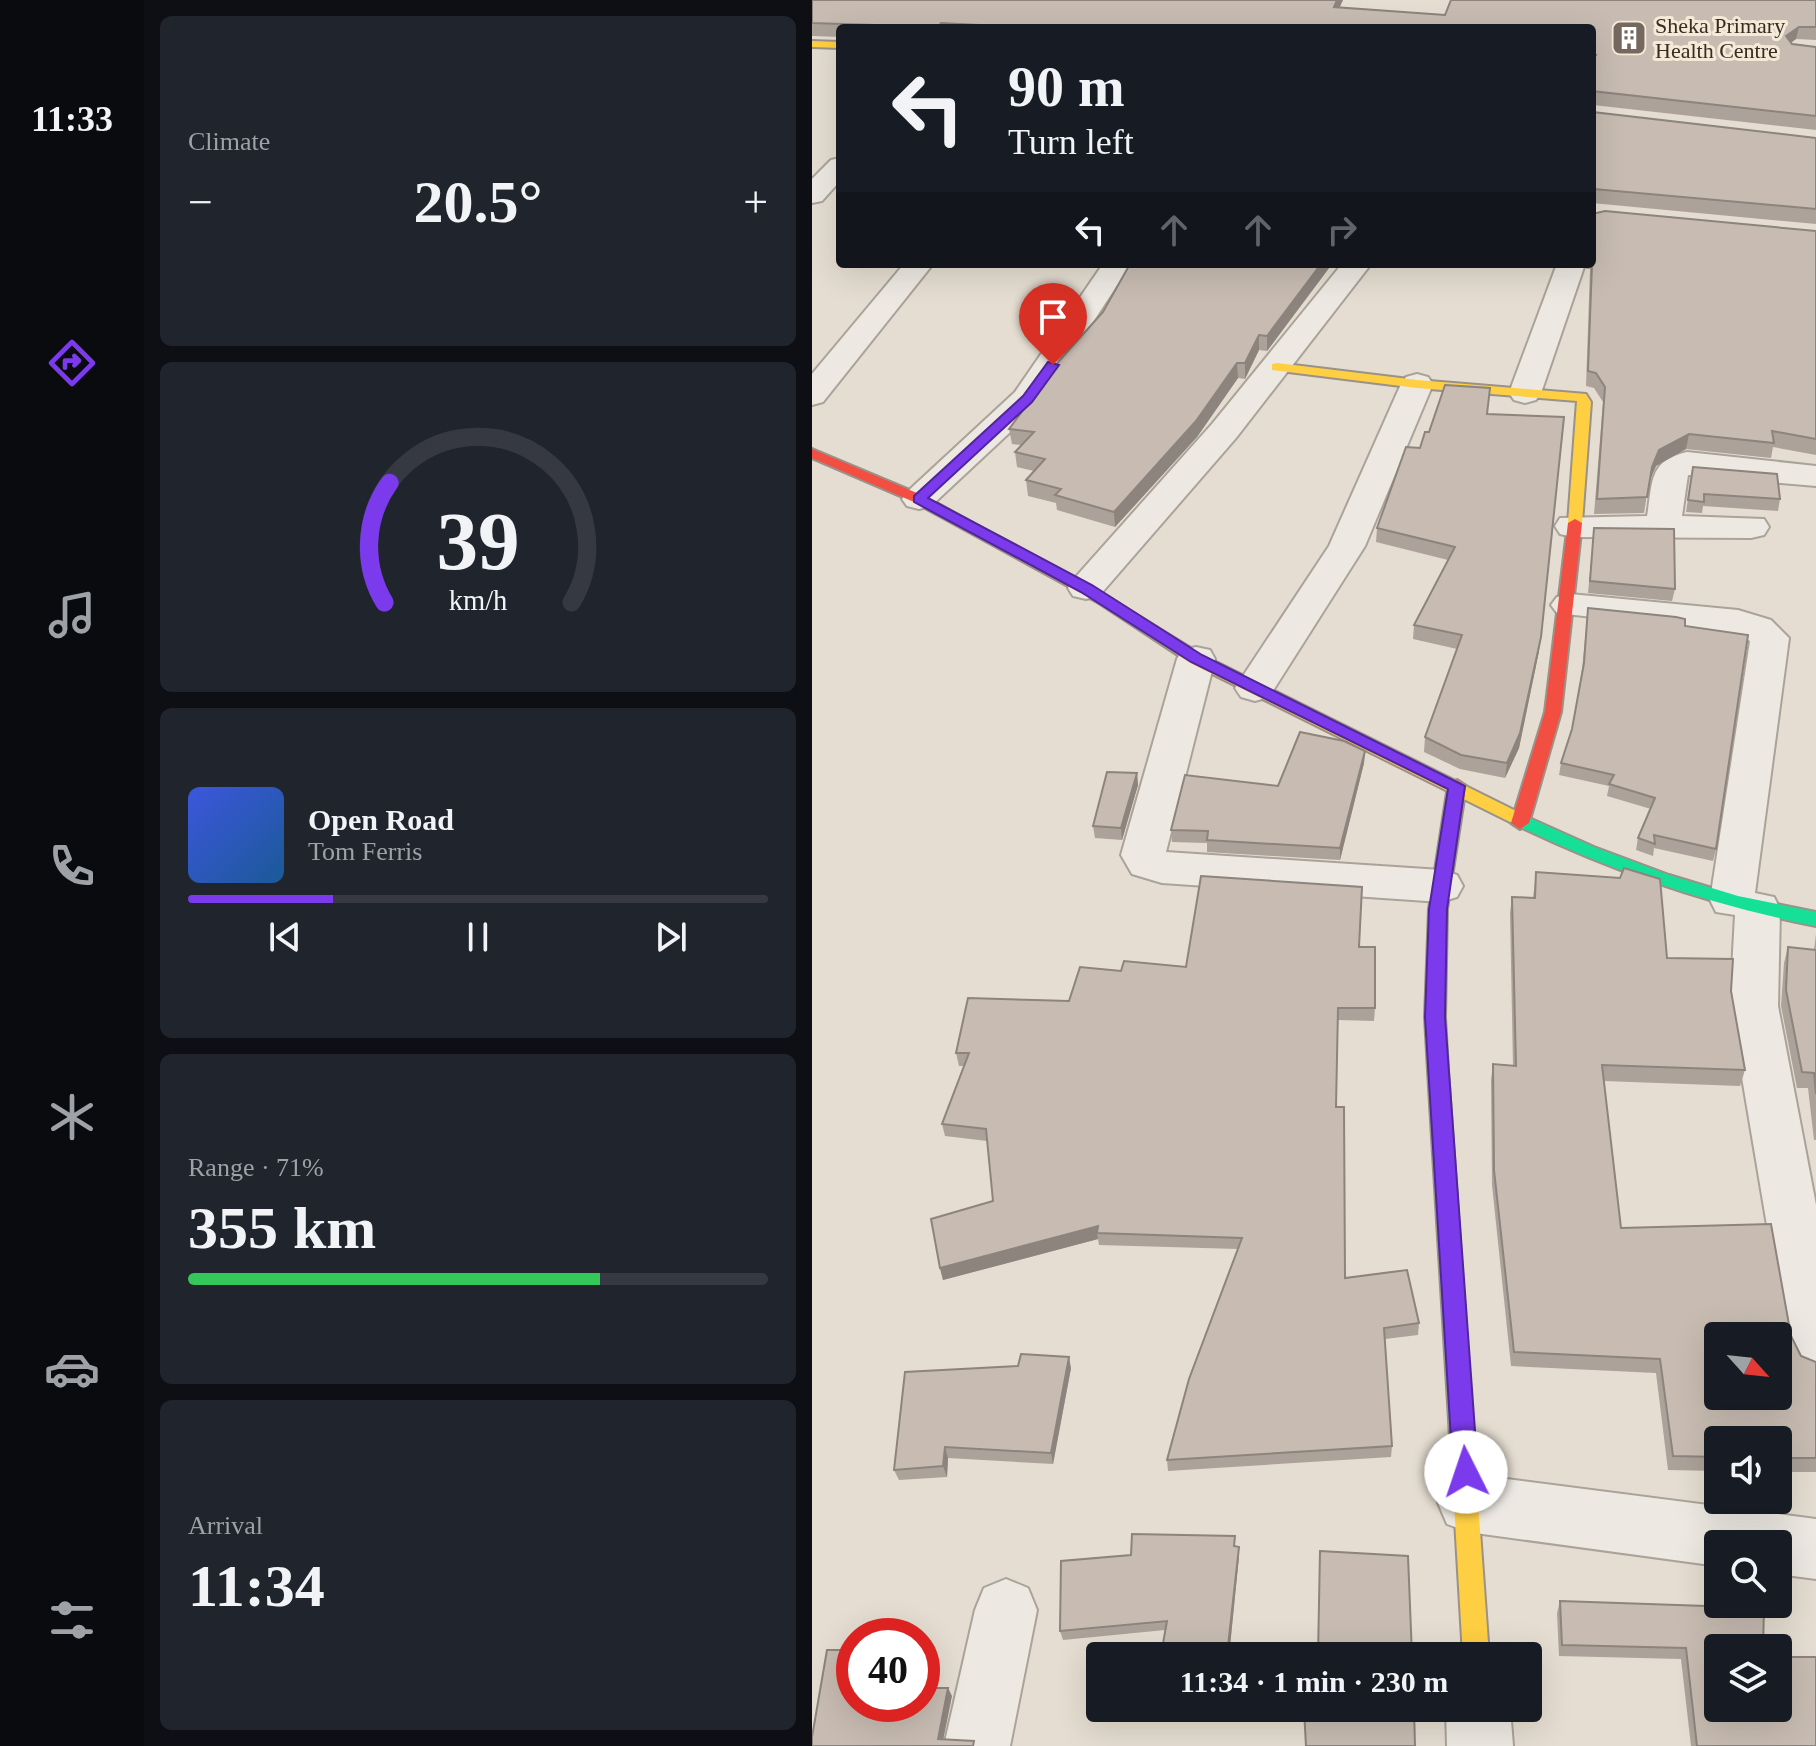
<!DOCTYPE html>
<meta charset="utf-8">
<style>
:root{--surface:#171b24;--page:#20242c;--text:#f1f3f6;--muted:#9ea1a6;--line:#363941;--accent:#7c3aed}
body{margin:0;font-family:"Times New Roman",serif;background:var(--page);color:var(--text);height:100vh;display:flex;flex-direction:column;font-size:30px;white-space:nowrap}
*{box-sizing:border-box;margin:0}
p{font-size:26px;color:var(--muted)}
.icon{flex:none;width:44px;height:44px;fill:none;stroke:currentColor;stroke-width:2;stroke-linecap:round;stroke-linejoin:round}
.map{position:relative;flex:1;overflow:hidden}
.side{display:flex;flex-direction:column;gap:16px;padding:16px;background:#0d0f14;width:668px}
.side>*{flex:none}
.top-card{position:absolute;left:24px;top:24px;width:760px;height:244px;border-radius:8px;box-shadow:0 8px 32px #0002;background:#171b24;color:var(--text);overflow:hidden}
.needle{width:52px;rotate:117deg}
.buttons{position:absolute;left:892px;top:1322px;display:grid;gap:16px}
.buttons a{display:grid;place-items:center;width:88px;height:88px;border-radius:8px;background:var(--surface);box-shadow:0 8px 32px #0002;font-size:40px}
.speed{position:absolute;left:24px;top:1618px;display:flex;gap:16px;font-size:40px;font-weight:700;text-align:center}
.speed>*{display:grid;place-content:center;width:104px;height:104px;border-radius:50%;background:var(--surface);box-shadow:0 8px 32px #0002;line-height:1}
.speed .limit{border:12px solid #d22;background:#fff;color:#111}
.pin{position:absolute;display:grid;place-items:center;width:68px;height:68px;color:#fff;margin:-82px -34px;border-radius:50% 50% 50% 0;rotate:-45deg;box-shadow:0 0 8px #0007}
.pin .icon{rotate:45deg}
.me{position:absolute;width:88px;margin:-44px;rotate:356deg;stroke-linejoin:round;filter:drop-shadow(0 0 6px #0008)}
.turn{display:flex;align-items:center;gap:28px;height:168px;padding:0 40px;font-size:36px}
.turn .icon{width:104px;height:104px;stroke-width:2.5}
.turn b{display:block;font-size:56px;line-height:68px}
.lanes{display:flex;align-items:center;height:76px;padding:0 40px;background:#0003;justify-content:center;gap:40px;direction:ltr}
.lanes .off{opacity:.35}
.big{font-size:60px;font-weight:800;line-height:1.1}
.side .widget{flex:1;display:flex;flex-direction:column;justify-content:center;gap:12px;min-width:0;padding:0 28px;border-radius:12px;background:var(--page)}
.side .dial{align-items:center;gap:0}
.dial svg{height:208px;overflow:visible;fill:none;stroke:var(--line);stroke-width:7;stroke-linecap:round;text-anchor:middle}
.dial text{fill:var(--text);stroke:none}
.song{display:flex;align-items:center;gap:24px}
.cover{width:96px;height:96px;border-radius:12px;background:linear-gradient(135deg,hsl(230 70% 55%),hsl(210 70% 35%))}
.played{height:8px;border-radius:4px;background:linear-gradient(90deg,var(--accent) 25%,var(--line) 25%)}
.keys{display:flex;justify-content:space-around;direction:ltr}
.heat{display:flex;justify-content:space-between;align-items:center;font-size:44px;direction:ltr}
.charge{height:12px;border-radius:6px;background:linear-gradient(90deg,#34c759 71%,var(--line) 0)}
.trip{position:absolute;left:274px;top:1642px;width:456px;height:80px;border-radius:8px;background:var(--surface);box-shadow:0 8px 32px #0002;font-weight:800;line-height:80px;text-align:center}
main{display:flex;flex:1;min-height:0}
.dock{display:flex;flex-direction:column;width:144px;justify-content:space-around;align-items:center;background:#090b0e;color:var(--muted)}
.dock .icon{width:56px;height:56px}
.dock .active{color:var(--accent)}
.dock b{font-size:36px;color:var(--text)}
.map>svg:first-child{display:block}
</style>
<main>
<nav class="dock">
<b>11:33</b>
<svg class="icon active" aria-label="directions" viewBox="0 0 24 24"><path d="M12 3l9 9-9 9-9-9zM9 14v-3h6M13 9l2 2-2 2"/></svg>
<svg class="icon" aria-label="music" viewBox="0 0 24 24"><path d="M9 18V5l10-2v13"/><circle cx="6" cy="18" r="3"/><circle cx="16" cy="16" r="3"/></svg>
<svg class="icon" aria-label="phone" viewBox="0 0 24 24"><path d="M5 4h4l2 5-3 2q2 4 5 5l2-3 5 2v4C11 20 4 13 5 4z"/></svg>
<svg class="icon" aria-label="climate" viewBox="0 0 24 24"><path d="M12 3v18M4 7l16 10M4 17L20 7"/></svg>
<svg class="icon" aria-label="car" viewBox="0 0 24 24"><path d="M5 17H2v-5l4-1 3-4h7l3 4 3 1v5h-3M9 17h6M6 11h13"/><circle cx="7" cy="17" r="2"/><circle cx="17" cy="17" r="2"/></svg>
<svg class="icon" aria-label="filters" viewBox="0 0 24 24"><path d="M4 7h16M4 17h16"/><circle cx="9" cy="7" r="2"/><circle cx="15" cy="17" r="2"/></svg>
</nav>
<section class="side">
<div class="widget"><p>Climate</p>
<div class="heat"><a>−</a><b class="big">20.5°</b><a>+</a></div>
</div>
<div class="widget dial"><svg viewBox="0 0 100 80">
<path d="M14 69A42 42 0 1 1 86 69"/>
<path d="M14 69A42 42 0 0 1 16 23" stroke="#7c3aed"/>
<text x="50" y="56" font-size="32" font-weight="700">39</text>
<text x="50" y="72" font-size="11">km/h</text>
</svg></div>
<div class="widget">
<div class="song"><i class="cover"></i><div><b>Open Road</b><p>Tom Ferris</p></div></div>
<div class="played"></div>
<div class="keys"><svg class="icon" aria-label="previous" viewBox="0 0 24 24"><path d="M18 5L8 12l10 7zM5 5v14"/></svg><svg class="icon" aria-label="pause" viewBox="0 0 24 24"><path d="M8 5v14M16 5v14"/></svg><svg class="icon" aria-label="next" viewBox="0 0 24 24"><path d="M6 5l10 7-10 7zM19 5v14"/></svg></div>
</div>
<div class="widget"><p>Range · 71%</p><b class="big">355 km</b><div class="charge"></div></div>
<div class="widget"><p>Arrival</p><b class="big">11:34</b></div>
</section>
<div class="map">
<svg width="1004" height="1746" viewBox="0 0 1004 1746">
<rect width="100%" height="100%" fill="#e5ddd1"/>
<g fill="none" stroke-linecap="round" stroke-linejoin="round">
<defs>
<g id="street">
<path d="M 28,158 L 28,181 L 10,201 L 0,203 L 0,179 L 19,160 Z"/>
<path d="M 92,264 L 121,264 L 11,402 L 0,405 L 0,374 Z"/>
<path d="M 291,264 L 319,264 L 226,406 L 119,506 L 107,509 L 95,506 L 90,499 L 95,492 L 203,392 Z"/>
<path d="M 530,264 L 559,264 L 424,438 L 287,596 L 274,599 L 261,596 L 256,588 L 261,580 L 400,424 Z"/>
<path d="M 745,264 L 773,264 L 729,393 L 724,400 L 713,403 L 702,400 L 697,393 Z"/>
<path d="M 605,374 L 616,377 L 621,384 L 553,546 L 457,697 L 443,701 L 429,697 L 423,688 L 517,546 L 589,384 L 594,377 Z"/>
<path d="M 875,452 L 1004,466 L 1004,486 L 876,475 L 870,516 L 952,519 L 957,527 L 952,535 L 939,538 L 761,537 L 748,534 L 743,526 L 748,518 L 835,516 C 841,482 836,461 875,452 Z"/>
<path d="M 758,594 L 926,610 L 959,620 L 977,638 L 943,893 L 962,897 L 968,909 L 966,1006 L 1004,1205 L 1004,1375 L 984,1368 L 976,1350 L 918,1006 L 923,915 L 904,912 L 898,900 L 938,641 L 923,633 L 745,613 L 739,605 L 745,597 Z"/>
<path d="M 384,647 L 398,650 L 403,659 L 354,852 L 629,870 L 645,875 L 651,886 L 645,897 L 629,902 L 350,883 L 320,874 L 309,855 L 365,659 L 370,650 Z"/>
<path d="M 656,1474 L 1004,1519 L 1004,1579 L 966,1574 L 966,1544 L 906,1544 L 906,1566 L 656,1532 L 635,1524 L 626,1503 L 635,1482 Z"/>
<path d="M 194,1579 L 216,1588 L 225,1610 L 198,1746 L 132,1746 L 163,1610 L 172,1588 Z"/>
<path d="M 634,1708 L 698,1708 L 701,1746 L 635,1746 Z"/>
</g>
<g id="fast">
<path d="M 704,812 L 782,847 L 857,875 L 926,896 L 1004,912 L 1004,926 C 897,905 796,870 698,822 L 695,818 L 698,814 Z"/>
<path d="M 626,1063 L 633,1065 L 636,1071 L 666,1503 L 663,1511 L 654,1515 L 645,1511 L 642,1503 L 616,1071 L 619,1065 Z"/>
</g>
<g id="slow">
<path d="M 0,41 L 28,42 L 28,48 L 0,47 Z"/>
<path d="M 465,363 L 605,380 L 774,394 L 779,402 L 770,523 L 763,527 L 756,523 L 765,401 L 605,388 L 460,370 L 460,364 Z"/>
<path d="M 292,595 L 390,655 L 710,814 L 713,818 L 710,822 L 698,822 L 378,663 L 287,603 L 284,600 Z"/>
<path d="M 654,1491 L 663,1495 L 666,1503 L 677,1656 L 651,1656 L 642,1503 L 645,1495 Z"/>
</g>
<g id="jam">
<path d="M 0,449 L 112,496 L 300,600 L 292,605 L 287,603 L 102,502 L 0,458 Z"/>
<path d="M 763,519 L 770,523 L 749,712 L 717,823 L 708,829 L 699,823 L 733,712 L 756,523 Z"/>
<path d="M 645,780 L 654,786 L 635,909 L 633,1017 L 636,1071 L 633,1077 L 626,1079 L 619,1077 L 616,1071 L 613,1017 L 617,909 L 636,786 Z"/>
</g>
</defs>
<use href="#street" stroke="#aaa399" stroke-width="4"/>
<use href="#fast" stroke="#9a9289" stroke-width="4"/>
<use href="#slow" stroke="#9a9289" stroke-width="4"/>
<use href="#jam" stroke="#9a9289" stroke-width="4"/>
<use href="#street" fill="#ede9e2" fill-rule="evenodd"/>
<use href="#fast" fill="#16e098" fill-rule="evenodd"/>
<use href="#slow" fill="#ffcf43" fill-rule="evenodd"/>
<use href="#jam" fill="#f24e42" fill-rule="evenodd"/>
</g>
<g fill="#aca299">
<path d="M 0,0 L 528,8 L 633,15 L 1004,0 L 1004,40 L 984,39 L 979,43 L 1004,47 L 1004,130 L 781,105 L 781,112 L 1004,138 L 1004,224 L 780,203 L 780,28 L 28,28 L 28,37 L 0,36 Z"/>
<path d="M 1004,231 L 1004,455 L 961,447 L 959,458 L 874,449 L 844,466 L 837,482 L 832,513 L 782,514 L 791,402 L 782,388 L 774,386 L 778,269 L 774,269 L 774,264 Z"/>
<path d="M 520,264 L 455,351 L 447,350 L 433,379 L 426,378 L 385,437 L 303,527 L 245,510 L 244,503 L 216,496 L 214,480 L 222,471 L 205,467 L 203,452 L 209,445 L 200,444 L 197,429 L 291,312 Z"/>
<path d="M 676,414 L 727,651 L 707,748 L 693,778 L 648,769 L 612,752 L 613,737 L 645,649 L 601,639 L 602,625 L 636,560 L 564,542 L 565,528 L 617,432 Z"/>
<path d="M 881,467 L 968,499 L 966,511 L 891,506 L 890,513 L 874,512 Z"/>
<path d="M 782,528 L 863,589 L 860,601 L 776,593 Z"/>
<path d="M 776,608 L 873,626 L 904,849 L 901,861 L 842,848 L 841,856 L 824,850 L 826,838 L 839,809 L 795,796 L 797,786 L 747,775 L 749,763 L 760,729 L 770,670 Z"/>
<path d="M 553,751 L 552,763 L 528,860 L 395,852 L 395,843 L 360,842 L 359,830 Z"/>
<path d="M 325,773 L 326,785 L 310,840 L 283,838 L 281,826 Z"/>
<path d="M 724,872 L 855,958 L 919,991 L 933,1070 L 928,1086 L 792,1081 L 809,1228 L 979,1336 L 989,1356 L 1004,1362 L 1004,1472 L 966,1472 L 966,1440 L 906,1440 L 906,1471 L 856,1470 L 844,1373 L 699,1366 L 680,1185 L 679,1080 L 681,1064 L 701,1066 L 698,913 L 700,897 L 721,898 Z"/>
<path d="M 1004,934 L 1004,1140 L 1002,1140 L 996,1088 L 985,1088 L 969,1006 L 972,963 L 976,947 L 1002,950 Z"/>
<path d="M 547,947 L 563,1008 L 562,1021 L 526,1020 L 524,1107 L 533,1278 L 607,1323 L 606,1335 L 573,1339 L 580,1446 L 579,1457 L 356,1471 L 355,1460 L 426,1249 L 287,1245 L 286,1239 L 131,1280 L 128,1268 L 181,1201 L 175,1141 L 133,1136 L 130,1124 L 152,1066 L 147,1066 L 144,1053 L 257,1001 L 309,971 L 374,967 Z"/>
<path d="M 259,1368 L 241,1464 L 136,1458 L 135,1477 L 87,1480 L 82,1470 Z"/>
<path d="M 424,1547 L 427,1547 L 427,1556 L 417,1656 L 351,1656 L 350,1649 L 353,1630 L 251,1640 L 248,1631 Z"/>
<path d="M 748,1601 L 906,1648 L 1004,1746 L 879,1746 L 869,1659 L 747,1656 L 745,1613 Z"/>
</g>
<g fill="#8c847d">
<path d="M 525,0 L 531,0 L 522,20 L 522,7 Z"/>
<path d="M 987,27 L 984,39 L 971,48 L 974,36 Z"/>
<path d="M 509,264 L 520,264 L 455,351 L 455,336 Z"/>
<path d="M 447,335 L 447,350 L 433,379 L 433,363 Z"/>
<path d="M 425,363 L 426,378 L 385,437 L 303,527 L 302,512 Z"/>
<path d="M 877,434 L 874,449 L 844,466 L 837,482 L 840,467 L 847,450 Z"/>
<path d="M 729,637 L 727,651 L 707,748 L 693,778 L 695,763 Z"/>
<path d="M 553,751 L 552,763 L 528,860 L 528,848 Z"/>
<path d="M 325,773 L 326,785 L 310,840 L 309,828 Z"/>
<path d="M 286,1226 L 285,1233 L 286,1239 L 131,1280 L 128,1268 Z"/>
<path d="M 257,1357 L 259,1368 L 241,1464 L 239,1453 Z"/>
<path d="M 133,1447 L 136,1458 L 135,1477 L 131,1466 Z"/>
<path d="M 427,1547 L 427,1556 L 417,1656 L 415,1656 Z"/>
<path d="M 136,1688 L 140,1696 L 130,1746 L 126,1739 Z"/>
</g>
<g fill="#c8bcb2" stroke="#8c847d" stroke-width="2" fill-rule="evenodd">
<path d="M 0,0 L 525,0 L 522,7 L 633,15 L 639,0 L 1004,0 L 1004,27 L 987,27 L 974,36 L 980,44 L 1004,47 L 1004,116 L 780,91 L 780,61 L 784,55 L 780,55 L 780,28 L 396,28 L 361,25 L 359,28 L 227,28 L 129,23 L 126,27 L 0,23 Z"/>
<path d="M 780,97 L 781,112 L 1004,138 L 1004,209 L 782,189 L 780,191 Z"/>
<path d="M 793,211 L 1004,231 L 1004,439 L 960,431 L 962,443 L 877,434 L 847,450 L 840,467 L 835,497 L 785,499 L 793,387 L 784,373 L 776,371 L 780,264 L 780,214 Z"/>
<path d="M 318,264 L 509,264 L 455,336 L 447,335 L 433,363 L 425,363 L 384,421 L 302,512 L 243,495 L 249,489 L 214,480 L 233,459 L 203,452 L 222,432 L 197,429 L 248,360 L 291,312 Z"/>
<path d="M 633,385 L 678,388 L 675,414 L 752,417 L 729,637 L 708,733 L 695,763 L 649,755 L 613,737 L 650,635 L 602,625 L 643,547 L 565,528 L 594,447 L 608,448 L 613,432 L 617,432 Z"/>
<path d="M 881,467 L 965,474 L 968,499 L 892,494 L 892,502 L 876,500 Z"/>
<path d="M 782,528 L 862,529 L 863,589 L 778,581 Z"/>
<path d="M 776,608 L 864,617 L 873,619 L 873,626 L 936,635 L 904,849 L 842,835 L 843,844 L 826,838 L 843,798 L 797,784 L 802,775 L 749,763 L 760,729 L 772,663 Z"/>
<path d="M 488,732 L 532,741 L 553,751 L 528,848 L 395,840 L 396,831 L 359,830 L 373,775 L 466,786 Z"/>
<path d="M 295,772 L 325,773 L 309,828 L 281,826 Z"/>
<path d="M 812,868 L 848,879 L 855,958 L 921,959 L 919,991 L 933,1070 L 790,1065 L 809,1228 L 959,1224 L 979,1336 L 989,1356 L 1004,1362 L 1004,1458 L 966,1458 L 966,1440 L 906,1440 L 906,1457 L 861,1456 L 848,1359 L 702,1352 L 682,1170 L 681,1064 L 704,1066 L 700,897 L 723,898 L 724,872 L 808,878 ZM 906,1336 L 966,1336 L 966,1396 L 906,1396 Z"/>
<path d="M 389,876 L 550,887 L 547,947 L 563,947 L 563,1008 L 526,1008 L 524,1107 L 532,1107 L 533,1278 L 595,1270 L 607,1323 L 572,1328 L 580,1446 L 355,1460 L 377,1379 L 430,1238 L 285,1233 L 286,1226 L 128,1268 L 119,1219 L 181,1201 L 174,1129 L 130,1124 L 157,1053 L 144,1053 L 156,998 L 257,1001 L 268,967 L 309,971 L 312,961 L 374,967 Z"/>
<path d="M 976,947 L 1004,950 L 1004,1094 L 1002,1073 L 990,1072 L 974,990 Z"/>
<path d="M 209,1354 L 257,1357 L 239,1453 L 133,1447 L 131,1466 L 82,1470 L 93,1372 L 206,1366 Z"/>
<path d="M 320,1534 L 423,1536 L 422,1546 L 427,1547 L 415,1655 L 350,1649 L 355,1621 L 248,1631 L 249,1561 L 319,1555 Z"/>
<path d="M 508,1551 L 596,1556 L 600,1656 L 506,1656 Z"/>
<path d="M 748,1601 L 952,1608 L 951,1648 L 906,1648 L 906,1708 L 966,1708 L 966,1657 L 1004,1657 L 1004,1746 L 885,1746 L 874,1648 L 750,1645 Z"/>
<path d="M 15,1650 L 42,1650 L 42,1704 L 110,1704 L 110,1688 L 136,1688 L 126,1739 L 162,1741 L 161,1746 L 0,1746 L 0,1737 Z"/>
<path d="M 505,1708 L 602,1708 L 603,1746 L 494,1746 L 492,1709 Z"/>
</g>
<path fill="#7c3aed" stroke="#51269a" stroke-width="2" d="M 236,362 L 247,365 L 220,402 L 116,498 L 280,585 L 390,655 L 653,786 L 635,909 L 633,1017 L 666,1472 L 662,1480 L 654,1484 L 645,1480 L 641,1472 L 613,1017 L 617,909 L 636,789 L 379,662 L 269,592 L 102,502 L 102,496 L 211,396 Z"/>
<defs>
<symbol id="building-square" viewBox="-11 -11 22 22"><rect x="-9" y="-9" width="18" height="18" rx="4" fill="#75695f" stroke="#f4ead8"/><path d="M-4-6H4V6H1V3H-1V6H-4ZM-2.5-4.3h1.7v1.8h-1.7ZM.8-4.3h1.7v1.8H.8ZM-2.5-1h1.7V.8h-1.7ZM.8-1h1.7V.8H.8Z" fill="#fff"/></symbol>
</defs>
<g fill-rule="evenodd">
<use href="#building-square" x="797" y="18" width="40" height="40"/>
</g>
<g text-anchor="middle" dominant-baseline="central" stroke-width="6" stroke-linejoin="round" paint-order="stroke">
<g font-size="22" fill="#392b21" stroke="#f4ead8" text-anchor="start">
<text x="843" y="25">Sheka Primary<tspan x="843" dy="25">Health Centre</tspan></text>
</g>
</g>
</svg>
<div class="buttons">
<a><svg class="needle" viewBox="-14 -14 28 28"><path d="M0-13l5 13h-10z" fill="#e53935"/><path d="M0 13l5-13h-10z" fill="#9ea1a6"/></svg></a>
<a><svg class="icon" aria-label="sound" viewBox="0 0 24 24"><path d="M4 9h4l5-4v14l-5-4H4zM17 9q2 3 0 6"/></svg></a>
<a><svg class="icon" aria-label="search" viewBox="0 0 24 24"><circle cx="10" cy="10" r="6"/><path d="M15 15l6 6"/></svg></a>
<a><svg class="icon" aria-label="layers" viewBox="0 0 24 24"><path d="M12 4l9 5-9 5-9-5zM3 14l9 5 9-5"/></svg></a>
</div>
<div class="speed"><div class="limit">40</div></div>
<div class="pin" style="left:241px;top:365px;background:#d93025"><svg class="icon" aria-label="arrive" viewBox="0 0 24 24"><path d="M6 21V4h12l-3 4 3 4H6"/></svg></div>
<svg class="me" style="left:654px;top:1472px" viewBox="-20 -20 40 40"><circle r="19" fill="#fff"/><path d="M0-13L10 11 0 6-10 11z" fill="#7c3aed"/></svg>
<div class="trip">11:34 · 1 min · 230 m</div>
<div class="top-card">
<div class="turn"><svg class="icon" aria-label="left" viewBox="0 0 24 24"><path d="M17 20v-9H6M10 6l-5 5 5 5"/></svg><div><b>90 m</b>Turn left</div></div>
<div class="lanes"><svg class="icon" aria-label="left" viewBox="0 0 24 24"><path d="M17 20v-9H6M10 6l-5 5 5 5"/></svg><svg class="icon off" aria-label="ahead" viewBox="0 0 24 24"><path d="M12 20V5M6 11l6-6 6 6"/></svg><svg class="icon off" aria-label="ahead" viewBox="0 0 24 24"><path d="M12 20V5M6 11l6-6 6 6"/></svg><svg class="icon off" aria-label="right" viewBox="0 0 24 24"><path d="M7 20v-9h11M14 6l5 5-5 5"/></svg></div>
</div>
</div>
</main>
